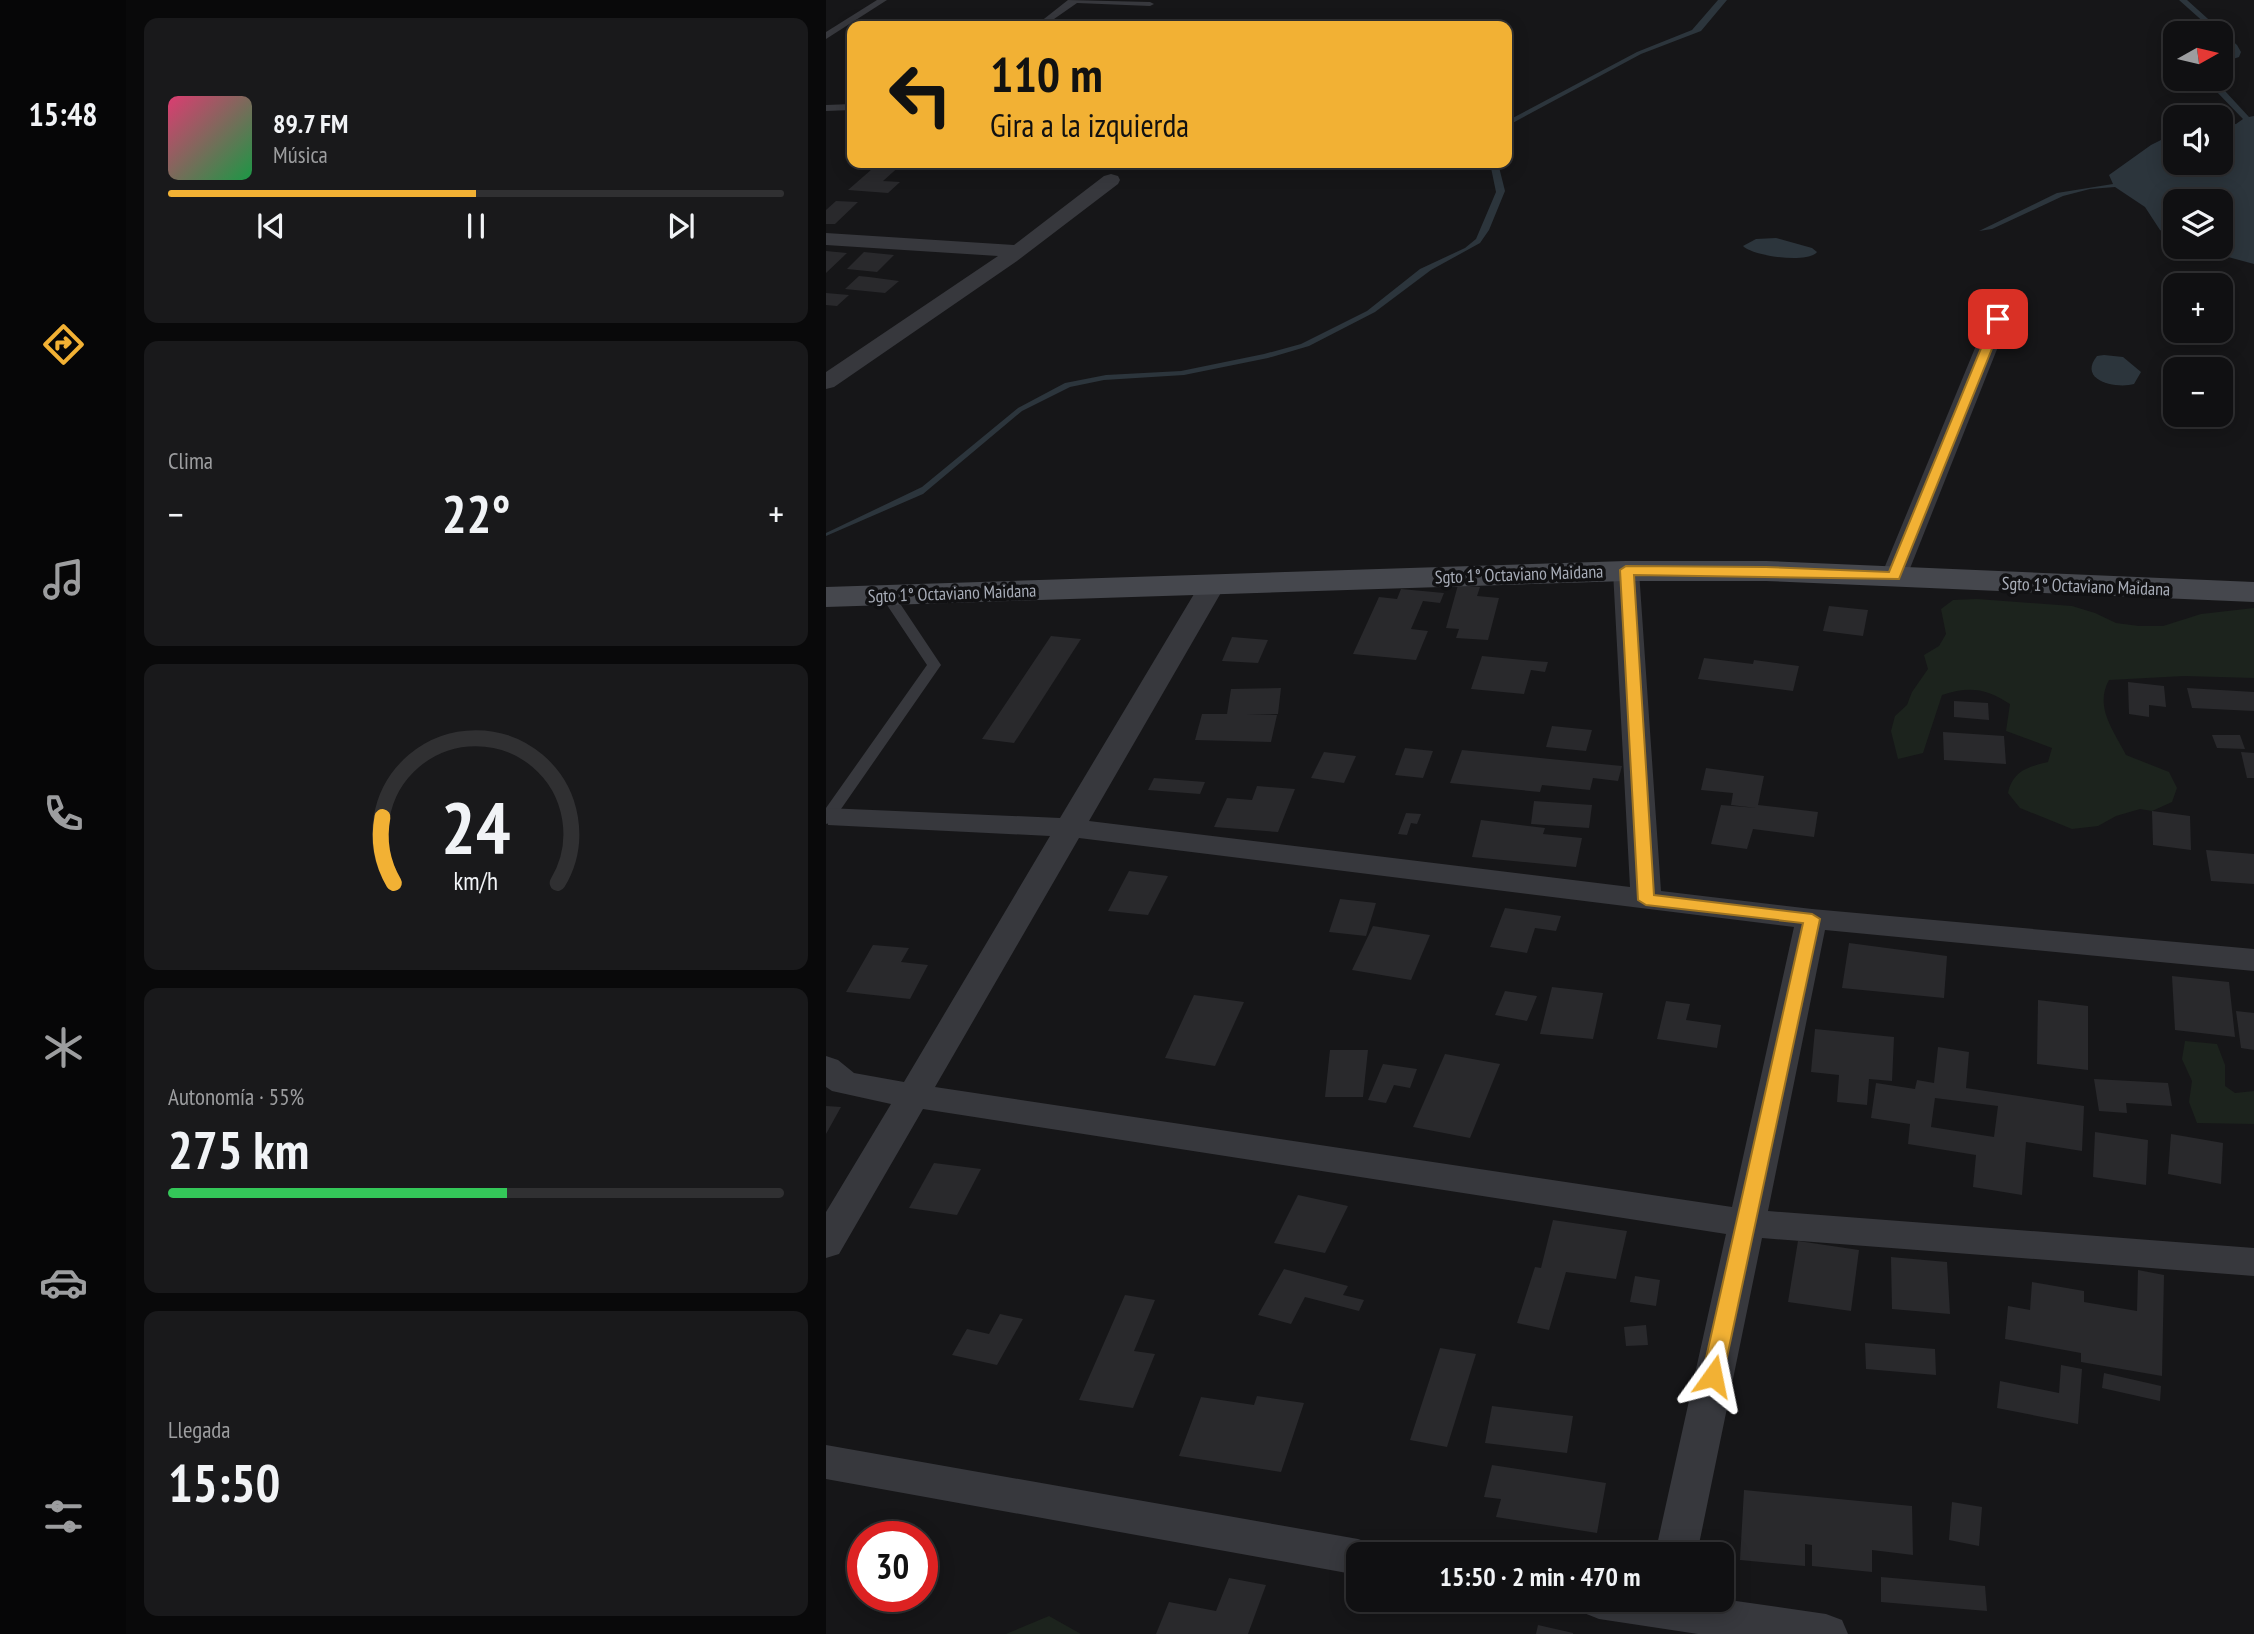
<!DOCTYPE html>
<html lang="es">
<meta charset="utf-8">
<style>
:root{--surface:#101012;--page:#19191b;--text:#f1f3f6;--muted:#9c9d9f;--line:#303032;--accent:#f2b134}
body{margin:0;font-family:"PT Sans Narrow",sans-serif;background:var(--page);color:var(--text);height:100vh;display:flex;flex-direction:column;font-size:26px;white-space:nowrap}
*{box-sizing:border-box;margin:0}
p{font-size:23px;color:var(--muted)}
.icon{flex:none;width:38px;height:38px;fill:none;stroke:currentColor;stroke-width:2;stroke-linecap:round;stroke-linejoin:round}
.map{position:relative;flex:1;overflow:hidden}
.sheet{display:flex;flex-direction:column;gap:18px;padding:18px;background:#09090a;width:700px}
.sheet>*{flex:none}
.top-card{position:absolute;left:21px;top:21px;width:665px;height:147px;border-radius:14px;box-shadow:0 4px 18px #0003,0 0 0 2px var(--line);background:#f2b134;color:#111;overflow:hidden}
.needle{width:46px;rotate:82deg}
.controls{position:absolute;left:1337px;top:21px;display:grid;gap:14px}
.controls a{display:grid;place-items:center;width:70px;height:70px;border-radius:14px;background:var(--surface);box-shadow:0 4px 18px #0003,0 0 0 2px var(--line);font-size:35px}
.speed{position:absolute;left:21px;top:1521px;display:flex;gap:14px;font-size:35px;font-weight:700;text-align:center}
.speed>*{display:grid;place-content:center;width:91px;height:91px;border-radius:50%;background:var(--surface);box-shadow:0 4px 18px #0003,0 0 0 2px var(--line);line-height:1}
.speed .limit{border:10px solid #d22;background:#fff;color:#111}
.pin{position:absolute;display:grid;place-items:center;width:60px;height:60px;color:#fff;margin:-30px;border-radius:14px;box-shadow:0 4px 10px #0006}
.me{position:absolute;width:77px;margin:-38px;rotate:12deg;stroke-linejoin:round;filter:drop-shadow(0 0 5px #0008)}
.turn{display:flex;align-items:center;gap:24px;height:147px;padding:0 28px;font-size:32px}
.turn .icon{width:91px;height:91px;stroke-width:2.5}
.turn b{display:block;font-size:49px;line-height:60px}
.big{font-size:52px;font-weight:800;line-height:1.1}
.sheet .card{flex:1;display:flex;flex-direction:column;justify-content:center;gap:10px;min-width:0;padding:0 24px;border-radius:14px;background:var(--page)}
.sheet .dial{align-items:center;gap:0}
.dial svg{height:182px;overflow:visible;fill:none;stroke:var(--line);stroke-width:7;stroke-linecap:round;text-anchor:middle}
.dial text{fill:var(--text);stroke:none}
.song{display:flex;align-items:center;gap:21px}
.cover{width:84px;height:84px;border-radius:10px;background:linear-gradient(135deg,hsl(340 70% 55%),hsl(140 70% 35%))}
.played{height:7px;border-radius:4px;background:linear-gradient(90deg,var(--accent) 50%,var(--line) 50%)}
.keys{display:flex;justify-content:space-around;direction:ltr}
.heat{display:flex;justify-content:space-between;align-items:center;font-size:38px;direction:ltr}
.charge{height:10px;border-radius:5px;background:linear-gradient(90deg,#34c759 55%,var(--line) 0)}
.trip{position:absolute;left:520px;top:1542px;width:388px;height:70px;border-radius:14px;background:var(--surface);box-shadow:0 4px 18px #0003,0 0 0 2px var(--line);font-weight:800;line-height:70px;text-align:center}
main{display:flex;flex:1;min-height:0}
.tab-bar{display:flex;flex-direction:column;width:126px;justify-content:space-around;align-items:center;background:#060607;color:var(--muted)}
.tab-bar .icon{width:49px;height:49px}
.tab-bar .on{color:var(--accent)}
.tab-bar b{font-size:32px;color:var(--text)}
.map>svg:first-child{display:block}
</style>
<main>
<nav class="tab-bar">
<b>15:48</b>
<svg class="icon on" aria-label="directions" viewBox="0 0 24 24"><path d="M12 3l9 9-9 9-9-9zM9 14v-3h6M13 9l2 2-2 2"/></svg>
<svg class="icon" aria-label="music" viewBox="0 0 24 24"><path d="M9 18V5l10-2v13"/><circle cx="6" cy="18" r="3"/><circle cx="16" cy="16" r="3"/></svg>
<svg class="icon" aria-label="phone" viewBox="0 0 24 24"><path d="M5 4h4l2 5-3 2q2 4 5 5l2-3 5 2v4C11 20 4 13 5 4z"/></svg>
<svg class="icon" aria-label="climate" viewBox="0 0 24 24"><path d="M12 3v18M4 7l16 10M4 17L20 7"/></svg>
<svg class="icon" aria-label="car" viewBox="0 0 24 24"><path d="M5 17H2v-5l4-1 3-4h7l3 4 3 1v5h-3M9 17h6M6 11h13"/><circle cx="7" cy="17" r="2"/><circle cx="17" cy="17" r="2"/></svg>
<svg class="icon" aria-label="filters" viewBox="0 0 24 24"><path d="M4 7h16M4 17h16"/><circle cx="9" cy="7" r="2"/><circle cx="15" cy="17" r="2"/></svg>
</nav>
<section class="sheet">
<div class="card">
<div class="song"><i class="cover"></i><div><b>89.7 FM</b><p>Música</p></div></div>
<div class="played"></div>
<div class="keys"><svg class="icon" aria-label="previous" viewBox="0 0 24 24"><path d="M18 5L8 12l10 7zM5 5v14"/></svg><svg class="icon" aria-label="pause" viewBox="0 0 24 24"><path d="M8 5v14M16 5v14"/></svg><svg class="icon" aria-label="next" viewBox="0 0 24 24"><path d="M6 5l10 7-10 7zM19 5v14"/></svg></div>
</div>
<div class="card"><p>Clima</p>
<div class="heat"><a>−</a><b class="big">22°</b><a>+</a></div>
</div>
<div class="card dial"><svg viewBox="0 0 100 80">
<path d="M14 69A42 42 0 1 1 86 69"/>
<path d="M14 69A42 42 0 0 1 9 40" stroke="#f2b134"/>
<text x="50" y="56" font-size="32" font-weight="700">24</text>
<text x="50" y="72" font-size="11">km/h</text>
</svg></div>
<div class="card"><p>Autonomía · 55%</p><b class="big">275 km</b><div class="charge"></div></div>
<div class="card"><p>Llegada</p><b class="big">15:50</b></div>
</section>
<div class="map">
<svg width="1428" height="1634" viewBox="0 0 1428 1634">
<rect width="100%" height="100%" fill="#161618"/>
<g fill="#1c231d">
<path d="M 1151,599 L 1246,606 L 1269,613 L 1290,623 L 1313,626 L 1337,626 L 1375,614 L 1428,608 L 1428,678 L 1358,676 L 1283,680 C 1268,707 1288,731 1300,755 L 1343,772 L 1351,788 L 1346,802 L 1326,811 L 1314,809 L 1290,816 L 1272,826 L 1246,829 L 1194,808 L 1182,793 C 1187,771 1201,767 1222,762 L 1226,748 L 1180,731 L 1184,704 C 1160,688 1143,686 1116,695 L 1097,753 L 1072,759 L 1065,731 L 1069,716 L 1081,705 L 1086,692 L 1102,669 L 1098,655 L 1113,646 L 1120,634 L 1115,609 L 1127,600 Z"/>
<path d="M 1359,1041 L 1391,1044 L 1399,1065 L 1399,1086 L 1409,1093 L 1428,1091 L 1428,1124 L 1371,1123 L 1363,1102 L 1366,1081 L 1356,1059 Z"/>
<path d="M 223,1616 L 255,1634 L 180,1634 Z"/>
</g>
<g fill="#2c353c">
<path d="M 892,0 L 901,0 L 875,31 L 815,54 L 681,126 L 681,121 L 811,52 L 866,30 Z"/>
<path d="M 1353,0 L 1361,0 L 1411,45 L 1415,52 L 1413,57 L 1398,62 L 1395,68 L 1395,59 L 1407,54 L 1405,46 L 1395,37 L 1395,33 L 1390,33 Z"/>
<path d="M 1385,79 L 1394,79 L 1399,91 L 1423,117 L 1428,116 L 1428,264 L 1365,247 L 1395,247 L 1395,201 L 1349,201 L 1349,240 L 1334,230 L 1319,207 L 1289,187 L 1264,189 L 1237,196 L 1166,229 L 1153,231 L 1231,193 L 1287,184 L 1283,175 L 1325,145 L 1349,133 L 1349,163 L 1395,163 L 1395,125 L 1410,124 L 1417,119 L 1390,91 Z"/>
<path d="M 664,163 L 672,163 L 679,191 L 663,230 L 654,243 L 605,270 L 549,312 L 483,346 L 442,358 L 358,375 L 278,380 L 244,387 L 196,411 L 97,494 L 0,536 L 0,533 L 96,487 L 192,408 L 239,383 L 280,375 L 355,371 L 438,354 L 475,344 L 541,311 L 594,269 L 639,248 L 650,239 L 670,192 Z"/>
<path d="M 950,238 L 986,248 L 991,252 C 982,264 926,256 917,246 L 930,239 Z"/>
<path d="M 1278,355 L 1297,357 L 1315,372 L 1308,384 C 1291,389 1251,381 1271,356 Z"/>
</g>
<g fill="#29292c" fill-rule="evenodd">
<path d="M 53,163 L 77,163 L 57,181 L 74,182 L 62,193 L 22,190 Z"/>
<path d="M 10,201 L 32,202 L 9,224 L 0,224 L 0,210 Z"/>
<path d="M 0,251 L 21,253 L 0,273 Z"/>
<path d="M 38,252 L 68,255 L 51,272 L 21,269 Z"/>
<path d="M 33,276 L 43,277 L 73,281 L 59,293 L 19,289 Z"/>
<path d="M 0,293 L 23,295 L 11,306 L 0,305 Z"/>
<path d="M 632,585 L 654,587 L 651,596 L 673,598 L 662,640 L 630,638 L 633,629 L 620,628 Z"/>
<path d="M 575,589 L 618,593 L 614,603 L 597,601 L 585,629 L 602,631 L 590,660 L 527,654 L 553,597 L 571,599 Z"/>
<path d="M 1003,606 L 1042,610 L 1037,636 L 997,631 Z"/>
<path d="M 225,636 L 255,639 L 188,743 L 156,739 Z"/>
<path d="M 406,637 L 442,640 L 432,663 L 396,661 Z"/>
<path d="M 656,656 L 708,661 L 722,662 L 719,672 L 705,670 L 698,694 L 645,689 Z"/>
<path d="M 878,658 L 927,664 L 928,660 L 973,666 L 967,691 L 872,679 Z"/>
<path d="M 1302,682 L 1338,686 L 1340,707 L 1323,705 L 1323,717 L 1303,714 Z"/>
<path d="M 455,688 L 452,714 L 420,714 L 451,715 L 445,742 L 369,740 L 376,714 L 401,714 L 405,689 Z"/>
<path d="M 1361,688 L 1428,692 L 1428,711 L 1366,708 Z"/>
<path d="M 1128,701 L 1162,703 L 1163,720 L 1128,717 Z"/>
<path d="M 726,726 L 766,730 L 760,751 L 720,747 Z"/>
<path d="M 1117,732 L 1178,736 L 1180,764 L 1118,760 Z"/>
<path d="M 1386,735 L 1414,735 L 1419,749 L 1391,748 Z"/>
<path d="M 579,748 L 607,751 L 597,778 L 569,775 Z"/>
<path d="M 636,750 L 724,759 L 796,766 L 792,781 L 767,778 L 764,790 L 716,785 L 714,792 L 624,783 Z"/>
<path d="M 498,752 L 530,756 L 518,783 L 485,778 Z"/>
<path d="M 1415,752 L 1428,753 L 1428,778 L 1421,778 Z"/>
<path d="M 880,768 L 938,776 L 932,805 L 992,812 L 988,837 L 927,829 L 921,849 L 885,844 L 895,805 L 931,808 L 905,805 L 907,793 L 875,790 Z"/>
<path d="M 328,778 L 379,782 L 374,794 L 322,790 Z"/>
<path d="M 431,786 L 469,789 L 452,832 L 388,827 L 401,798 L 426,800 Z"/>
<path d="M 708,801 L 766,805 L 763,828 L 705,824 Z"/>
<path d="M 1326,811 L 1364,816 L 1365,850 L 1327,845 Z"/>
<path d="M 580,813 L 595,814 L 591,824 L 585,823 L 581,835 L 572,834 Z"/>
<path d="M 655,820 L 719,828 L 717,834 L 756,838 L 750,867 L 646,857 Z"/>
<path d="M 1380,850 L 1428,854 L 1428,884 L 1385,881 Z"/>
<path d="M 303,871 L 342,876 L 322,915 L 282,911 Z"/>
<path d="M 514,899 L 550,903 L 540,936 L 503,932 Z"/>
<path d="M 679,908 L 715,913 L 735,916 L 730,931 L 709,928 L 701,953 L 664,947 Z"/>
<path d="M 547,926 L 604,935 L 585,980 L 526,970 Z"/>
<path d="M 1023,943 L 1121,956 L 1118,998 L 1016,988 Z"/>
<path d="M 47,945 L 83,948 L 75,962 L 102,965 L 84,999 L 20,992 Z"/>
<path d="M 1346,976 L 1403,982 L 1409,1037 L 1349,1030 Z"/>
<path d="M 726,987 L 777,993 L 767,1039 L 714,1034 Z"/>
<path d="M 679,991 L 711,996 L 701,1021 L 669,1015 Z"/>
<path d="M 368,995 L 418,1002 L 389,1066 L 339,1058 Z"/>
<path d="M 1212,1000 L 1262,1006 L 1262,1070 L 1211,1064 Z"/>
<path d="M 840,1001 L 864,1004 L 860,1020 L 895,1025 L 891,1048 L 831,1039 Z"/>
<path d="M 1410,1011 L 1428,1013 L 1428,1050 L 1415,1048 Z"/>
<path d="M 989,1029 L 1068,1037 L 1066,1081 L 1043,1079 L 1041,1105 L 1011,1102 L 1013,1075 L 985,1072 Z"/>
<path d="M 1112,1047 L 1143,1052 L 1140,1088 L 1258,1106 L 1256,1151 L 1200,1142 L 1196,1195 L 1147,1187 L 1150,1155 L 1082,1144 L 1084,1124 L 1045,1118 L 1050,1083 L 1089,1089 L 1091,1080 L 1108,1083 ZM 1109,1098 L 1172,1106 L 1168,1137 L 1105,1127 Z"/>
<path d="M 504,1050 L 542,1050 L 537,1097 L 499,1097 Z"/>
<path d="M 619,1054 L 674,1064 L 644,1138 L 587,1127 Z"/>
<path d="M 557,1064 L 591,1069 L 584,1088 L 568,1085 L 560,1103 L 542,1100 Z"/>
<path d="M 1268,1079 L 1342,1083 L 1346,1106 L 1300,1103 L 1301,1113 L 1273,1111 Z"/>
<path d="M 0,1106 L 15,1107 L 0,1134 Z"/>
<path d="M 1269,1132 L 1322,1140 L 1320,1185 L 1267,1177 Z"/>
<path d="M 1345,1134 L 1397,1143 L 1395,1184 L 1342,1174 Z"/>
<path d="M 108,1163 L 155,1169 L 131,1215 L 83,1208 Z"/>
<path d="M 472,1195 L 522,1206 L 499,1253 L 448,1243 Z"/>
<path d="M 727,1220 L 801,1231 L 790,1279 L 740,1272 L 723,1330 L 691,1323 L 709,1267 L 715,1268 Z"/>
<path d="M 972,1241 L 1033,1250 L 1025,1311 L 962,1302 Z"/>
<path d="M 1065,1257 L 1121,1262 L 1124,1314 L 1066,1309 Z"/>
<path d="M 458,1269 L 522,1286 L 517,1295 L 538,1300 L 533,1311 L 479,1297 L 465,1324 L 432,1315 Z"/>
<path d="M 1312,1270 L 1338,1275 L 1336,1376 L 1255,1362 L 1255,1353 L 1179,1339 L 1182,1306 L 1204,1310 L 1206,1282 L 1258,1291 L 1258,1302 L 1311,1311 Z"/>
<path d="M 809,1276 L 834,1280 L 830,1306 L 804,1302 Z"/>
<path d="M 299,1295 L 329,1300 L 308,1351 L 329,1354 L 307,1408 L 253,1400 Z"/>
<path d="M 174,1314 L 197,1319 L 171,1365 L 126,1355 L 141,1329 L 163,1334 Z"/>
<path d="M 820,1325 L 822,1345 L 800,1346 L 798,1327 Z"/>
<path d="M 1039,1343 L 1109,1349 L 1110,1375 L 1040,1369 Z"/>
<path d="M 614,1348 L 650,1354 L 621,1447 L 584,1440 Z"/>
<path d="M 1235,1365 L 1256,1369 L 1252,1424 L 1171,1408 L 1174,1381 L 1233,1393 Z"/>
<path d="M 1278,1373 L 1335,1386 L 1334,1401 L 1276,1388 Z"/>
<path d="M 431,1396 L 478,1403 L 455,1472 L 353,1456 L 375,1397 L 428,1405 Z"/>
<path d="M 666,1406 L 747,1416 L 741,1453 L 659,1443 Z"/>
<path d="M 666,1465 L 780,1483 L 771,1533 L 670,1517 L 675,1499 L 658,1497 Z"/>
<path d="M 918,1490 L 1086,1506 L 1087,1555 L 1046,1550 L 1046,1572 L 986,1566 L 986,1545 L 979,1544 L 979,1566 L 914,1560 Z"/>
<path d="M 1126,1502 L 1156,1507 L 1153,1546 L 1123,1540 Z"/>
<path d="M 1055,1577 L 1159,1586 L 1161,1611 L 1055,1602 Z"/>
<path d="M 403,1578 L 440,1585 L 422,1634 L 330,1634 L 343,1602 L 390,1611 Z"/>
<path d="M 712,1625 L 747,1633 L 747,1634 L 710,1634 Z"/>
</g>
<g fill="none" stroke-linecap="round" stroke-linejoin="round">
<g fill="#37383d" fill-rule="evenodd">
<path d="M 51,0 L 61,0 L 0,39 L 0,32 Z"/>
<path d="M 242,0 L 324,2 L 328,4 L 324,6 L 251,3 L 218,26 L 209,26 Z"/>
<path d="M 26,104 L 26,110 L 0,111 L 0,105 Z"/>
<path d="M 62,592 L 67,593 L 115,665 L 6,822 L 0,824 L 0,808 L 101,665 L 55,596 Z"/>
</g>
<g fill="#37383d" fill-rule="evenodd">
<path d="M 285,174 L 292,176 L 294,180 L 292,184 L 191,261 L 8,387 L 0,389 L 0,372 L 172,256 L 0,245 L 0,233 L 188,245 L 278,176 Z"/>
<path d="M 1172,313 L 1179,315 L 1183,319 L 1081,576 L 1077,581 L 1068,584 L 1059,581 L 1055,576 L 1161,319 L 1165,315 Z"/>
<path d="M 800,563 L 809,566 L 813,571 L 835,891 L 986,909 L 1428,949 L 1428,971 L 999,930 L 942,1211 L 1428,1248 L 1428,1276 L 936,1238 L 871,1554 L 829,1554 L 900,1234 L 97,1109 L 13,1254 L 0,1258 L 0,1212 L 65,1104 L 6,1091 L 0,1087 L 0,1056 L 12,1060 L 28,1073 L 78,1082 L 224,836 L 2,825 L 0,808 L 234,818 L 374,584 L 378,579 L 387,576 L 396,579 L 400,584 L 263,821 L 804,887 L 787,571 L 791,566 ZM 253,838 L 968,927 L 906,1207 L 109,1087 Z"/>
<path d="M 0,1445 L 532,1539 L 547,1544 L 552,1554 L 532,1554 L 532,1575 L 0,1479 Z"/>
<path d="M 896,1599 L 1000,1614 L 1016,1620 L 1022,1634 L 872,1634 L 773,1619 L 758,1613 L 751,1600 Z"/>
</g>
<path fill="#45474d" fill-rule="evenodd" d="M 800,561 L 940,561 L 1428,582 L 1428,602 L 940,581 L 800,581 L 0,607 L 0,587 Z"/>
</g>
<path fill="#f2b134" stroke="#9d7322" stroke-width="2" d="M 1172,315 L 1178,319 L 1073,579 L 808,575 L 828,895 L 986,914 L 994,919 L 897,1376 L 894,1382 L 887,1384 L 879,1382 L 876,1376 L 977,923 L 820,905 L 812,900 L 794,570 L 800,566 L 940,567 L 1063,572 L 1167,319 Z"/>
<g text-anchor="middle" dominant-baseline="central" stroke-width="7" stroke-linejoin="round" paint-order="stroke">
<g font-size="18" fill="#a8adb8" stroke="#111113">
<text transform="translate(693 574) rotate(-2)">Sgto 1° Octaviano Maidana</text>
<text transform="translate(1260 586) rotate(2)">Sgto 1° Octaviano Maidana</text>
<text transform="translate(126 593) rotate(-2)">Sgto 1° Octaviano Maidana</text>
</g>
</g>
</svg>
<div class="controls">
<a><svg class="needle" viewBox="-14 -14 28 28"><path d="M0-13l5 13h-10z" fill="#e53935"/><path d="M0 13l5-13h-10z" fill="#9c9d9f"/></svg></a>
<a><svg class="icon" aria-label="sound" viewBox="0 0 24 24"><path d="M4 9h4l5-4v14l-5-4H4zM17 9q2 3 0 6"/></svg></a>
<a><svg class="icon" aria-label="layers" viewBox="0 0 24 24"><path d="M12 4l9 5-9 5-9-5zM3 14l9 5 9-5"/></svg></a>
<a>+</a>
<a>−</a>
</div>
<div class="speed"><div class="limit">30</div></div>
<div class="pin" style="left:1172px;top:319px;background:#d93025"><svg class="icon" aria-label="arrive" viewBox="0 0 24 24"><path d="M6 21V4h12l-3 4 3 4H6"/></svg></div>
<svg class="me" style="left:887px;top:1376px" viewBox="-20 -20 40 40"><path d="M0-17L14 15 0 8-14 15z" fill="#f2b134" stroke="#fff" stroke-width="4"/></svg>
<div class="trip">15:50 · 2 min · 470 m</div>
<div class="top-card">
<div class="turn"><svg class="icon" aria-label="left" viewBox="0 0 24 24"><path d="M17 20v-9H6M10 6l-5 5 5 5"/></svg><div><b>110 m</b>Gira a la izquierda</div></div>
</div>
</div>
</main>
